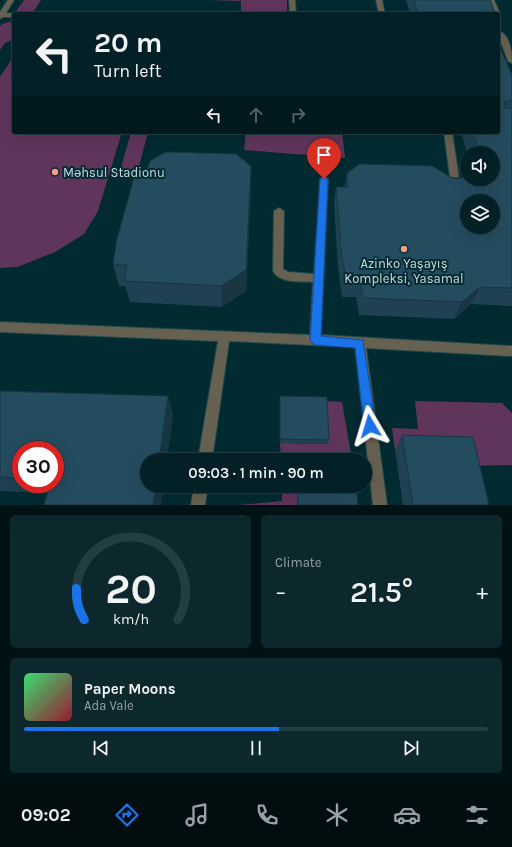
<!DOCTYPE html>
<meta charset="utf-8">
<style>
:root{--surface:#022025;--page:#0c282d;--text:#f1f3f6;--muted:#96a3a7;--line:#233e42;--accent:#1a73e8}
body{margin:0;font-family:Karla,sans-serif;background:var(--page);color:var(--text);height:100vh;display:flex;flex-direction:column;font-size:15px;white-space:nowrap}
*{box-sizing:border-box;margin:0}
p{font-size:13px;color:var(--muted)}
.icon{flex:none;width:22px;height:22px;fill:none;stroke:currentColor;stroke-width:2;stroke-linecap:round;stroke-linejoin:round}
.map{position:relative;height:505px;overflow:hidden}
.drawer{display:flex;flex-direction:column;gap:10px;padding:10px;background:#011214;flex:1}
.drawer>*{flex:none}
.guide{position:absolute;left:12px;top:12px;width:488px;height:122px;border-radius:4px;box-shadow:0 4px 16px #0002,0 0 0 1px var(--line);background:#022025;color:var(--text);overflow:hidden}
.fabs{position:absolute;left:460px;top:146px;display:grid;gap:8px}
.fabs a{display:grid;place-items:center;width:40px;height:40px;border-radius:50%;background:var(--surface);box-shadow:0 4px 16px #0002,0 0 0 1px var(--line);font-size:20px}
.speed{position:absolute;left:12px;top:441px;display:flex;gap:8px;font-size:20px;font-weight:700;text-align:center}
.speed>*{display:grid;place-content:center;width:52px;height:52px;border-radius:50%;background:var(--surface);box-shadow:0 4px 16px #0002,0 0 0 1px var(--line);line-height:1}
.speed .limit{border:6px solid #d22;background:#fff;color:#111}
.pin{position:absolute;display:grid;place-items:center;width:34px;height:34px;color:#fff;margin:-41px -17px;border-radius:50% 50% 50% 0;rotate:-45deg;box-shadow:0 0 4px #0007}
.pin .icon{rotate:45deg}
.me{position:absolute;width:44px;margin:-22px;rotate:353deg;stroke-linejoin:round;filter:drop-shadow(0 0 3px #0008)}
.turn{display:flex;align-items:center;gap:14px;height:84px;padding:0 16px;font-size:18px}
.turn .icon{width:52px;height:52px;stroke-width:2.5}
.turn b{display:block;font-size:28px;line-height:34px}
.lanes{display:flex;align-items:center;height:38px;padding:0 16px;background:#0003;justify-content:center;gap:20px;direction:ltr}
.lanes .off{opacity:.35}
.big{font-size:30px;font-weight:600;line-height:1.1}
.drawer .widget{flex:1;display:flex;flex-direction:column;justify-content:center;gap:6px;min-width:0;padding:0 14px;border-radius:6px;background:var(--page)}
.drawer .dial{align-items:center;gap:0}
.dial svg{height:104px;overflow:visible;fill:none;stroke:var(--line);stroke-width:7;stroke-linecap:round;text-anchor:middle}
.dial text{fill:var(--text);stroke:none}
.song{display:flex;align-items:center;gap:12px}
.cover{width:48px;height:48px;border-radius:6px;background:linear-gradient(135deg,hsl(140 70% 55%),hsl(350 70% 35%))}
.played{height:4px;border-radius:2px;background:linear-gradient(90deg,var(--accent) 55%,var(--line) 55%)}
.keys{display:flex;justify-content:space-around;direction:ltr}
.heat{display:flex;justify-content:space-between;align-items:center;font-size:22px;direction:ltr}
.drawer .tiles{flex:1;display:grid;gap:10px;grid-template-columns:1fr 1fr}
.widget:last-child{grid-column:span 2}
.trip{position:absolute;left:140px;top:453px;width:232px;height:40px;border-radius:20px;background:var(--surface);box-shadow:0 4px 16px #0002,0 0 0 1px var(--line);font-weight:600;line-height:40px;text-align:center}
.tabs{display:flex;height:64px;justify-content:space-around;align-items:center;background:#010d0f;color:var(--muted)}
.tabs .icon{width:28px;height:28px}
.tabs .current{color:var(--accent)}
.tabs b{font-size:18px;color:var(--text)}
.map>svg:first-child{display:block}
</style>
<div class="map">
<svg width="512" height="505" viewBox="0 0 512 505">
<rect width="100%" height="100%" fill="#022b31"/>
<g fill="#60355c">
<path d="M 24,0 L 41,0 L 34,11 L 16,11 Z"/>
<path d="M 207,0 L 287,0 L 287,12 L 272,13 L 271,14 L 241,14 L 241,1 Z"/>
<path d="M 8,22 L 14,22 L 14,39 L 5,43 L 0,50 L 0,26 L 2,24 Z"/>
<path d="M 14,56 L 14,132 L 122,132 L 98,211 L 84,234 L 55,252 L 17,267 L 0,268 L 0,77 Z"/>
<path d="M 131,132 L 148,132 L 138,170 L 120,171 Z"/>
<path d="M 246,132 L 342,132 L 345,158 L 244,150 Z"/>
<path d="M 326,401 L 342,402 L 352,460 L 281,460 L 280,443 L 328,444 Z"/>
<path d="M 415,401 L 502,403 L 512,413 L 512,465 L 465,466 L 462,451 L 395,450 L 392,428 L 418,429 Z"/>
<path d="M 282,486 L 324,486 L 297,488 L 297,505 L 240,505 L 282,501 Z"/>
</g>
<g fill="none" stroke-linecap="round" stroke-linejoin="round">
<defs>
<g id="minor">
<path d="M 8,0 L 14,0 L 6,13 L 17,14 L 14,14 L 14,17 L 3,17 L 0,19 L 0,12 Z"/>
<path d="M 289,0 L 295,0 L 296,14 L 290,14 Z"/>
<path d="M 376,0 L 382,0 L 385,14 L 379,14 Z"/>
<path d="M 488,0 L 494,0 L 500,14 L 499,15 L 494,14 Z"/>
<path d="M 501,32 C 510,36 512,54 512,63 L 508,61 L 498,35 L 499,33 Z"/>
<path d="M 444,132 L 452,132 L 459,178 C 455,184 446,185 439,183 L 438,181 L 439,179 L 450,177 Z"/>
<path d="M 324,176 L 328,179 L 321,335 L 512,346 L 512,356 L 366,348 L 387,505 L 373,505 L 355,347 L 229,341 L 212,460 L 198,460 L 218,341 L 0,332 L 0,322 L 310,335 L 313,282 C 301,281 280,284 273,271 L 274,211 L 279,208 L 284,211 L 283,269 L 288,272 L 314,274 L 320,179 Z"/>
<path d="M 194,486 L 208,486 L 205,505 L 191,505 Z"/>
</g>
</defs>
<use href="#minor" stroke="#21484d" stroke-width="2"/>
<use href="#minor" fill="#676151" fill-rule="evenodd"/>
</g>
<g fill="#1f4152" fill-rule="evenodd">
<path d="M 406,0 L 490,0 L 495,12 L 495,14 L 410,14 Z"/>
<path d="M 498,43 L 512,75 L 512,306 L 471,304 L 454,319 L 359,315 L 356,297 L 342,297 L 338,266 L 334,205 L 336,187 L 345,187 L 347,173 L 493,179 L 493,153 L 467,153 L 461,132 L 498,132 Z"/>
<path d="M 369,132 L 402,132 L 402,133 Z"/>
<path d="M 251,188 L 246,291 L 222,307 L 130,302 L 125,286 L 119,286 L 113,264 Z"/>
<path d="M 0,391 L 173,414 L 167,460 L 147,460 L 164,486 L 161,505 L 44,505 L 47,493 L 0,491 ZM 21,450 L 55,450 L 55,484 L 21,484 Z"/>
<path d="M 280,396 L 329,440 L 328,444 L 280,443 Z"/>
<path d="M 402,435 L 489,505 L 403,505 L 395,450 Z"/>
<path d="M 297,486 L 358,505 L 297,505 Z"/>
</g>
<g fill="#193542">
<path d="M 251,166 L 251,188 L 246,291 L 222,307 L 221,286 Z"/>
<path d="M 480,287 L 471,304 L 454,319 L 462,302 Z"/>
<path d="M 168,396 L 173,414 L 167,460 L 159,460 Z"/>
<path d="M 156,486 L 164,486 L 161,505 L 153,505 Z"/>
</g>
<g fill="#244c5f" stroke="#193542" fill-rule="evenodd">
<path d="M 414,0 L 490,0 L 495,12 L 484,12 L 485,14 L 418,14 Z"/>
<path d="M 498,43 L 512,75 L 512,101 L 505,101 L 504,103 L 504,108 L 512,108 L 512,288 L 480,287 L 462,302 L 363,298 L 360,280 L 346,280 L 341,249 L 336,187 L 348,187 L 347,173 L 360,164 L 432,166 L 452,178 L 467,178 L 467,179 L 493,179 L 493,153 L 480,153 L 473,132 L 498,132 ZM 467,201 L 493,201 L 493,227 L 467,227 Z"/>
<path d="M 166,152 L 236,154 L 251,166 L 246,270 L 221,286 L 124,281 L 127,265 L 113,264 L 117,239 L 135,174 L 146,174 L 150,161 Z"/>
<path d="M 0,391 L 168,396 L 159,460 L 147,460 L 147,486 L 156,486 L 153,505 L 44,505 L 50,484 L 55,484 L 55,450 L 21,450 L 21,478 L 0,477 Z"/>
<path d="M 280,396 L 327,397 L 329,440 L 280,439 Z"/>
<path d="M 402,435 L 473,437 L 489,505 L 413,505 Z"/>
<path d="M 324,459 L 354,460 L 324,460 Z"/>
<path d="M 297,486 L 356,486 L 358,505 L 298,505 Z"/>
</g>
<path fill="#1a73e8" stroke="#114b97" d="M 324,176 L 328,179 L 321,336 L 363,340 L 376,426 L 374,430 L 370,431 L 366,430 L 364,426 L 355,348 L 315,345 L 312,343 L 310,340 L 320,179 Z"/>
<g fill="#f59d8e" stroke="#022b31" stroke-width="1.5">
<circle cx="55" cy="172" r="4"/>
<circle cx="404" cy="249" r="4"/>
</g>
<g text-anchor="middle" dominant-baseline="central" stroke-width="4" stroke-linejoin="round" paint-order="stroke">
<g font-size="13" fill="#c5dee3" stroke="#022b31" text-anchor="start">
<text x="63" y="172">Məhsul Stadionu</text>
<text x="404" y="263" text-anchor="middle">Azinko Yaşayış<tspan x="404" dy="15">Kompleksi, Yasamal</tspan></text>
</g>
</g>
</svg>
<div class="fabs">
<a><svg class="icon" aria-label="sound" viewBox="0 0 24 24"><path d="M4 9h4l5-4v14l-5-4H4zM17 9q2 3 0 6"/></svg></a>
<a><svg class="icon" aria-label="layers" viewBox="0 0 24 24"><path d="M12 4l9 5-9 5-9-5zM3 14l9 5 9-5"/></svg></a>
</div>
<div class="speed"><div class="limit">30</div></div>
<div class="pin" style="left:324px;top:179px;background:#d93025"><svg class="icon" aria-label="arrive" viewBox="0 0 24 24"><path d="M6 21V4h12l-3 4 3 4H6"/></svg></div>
<svg class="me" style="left:370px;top:426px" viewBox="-20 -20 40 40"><path d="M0-17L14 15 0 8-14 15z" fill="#1a73e8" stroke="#fff" stroke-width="4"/></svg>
<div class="trip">09:03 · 1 min · 90 m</div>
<div class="guide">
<div class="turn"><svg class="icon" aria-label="left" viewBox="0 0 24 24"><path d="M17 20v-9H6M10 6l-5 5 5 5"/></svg><div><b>20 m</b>Turn left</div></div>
<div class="lanes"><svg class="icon" aria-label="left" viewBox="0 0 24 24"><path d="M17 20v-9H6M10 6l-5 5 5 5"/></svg><svg class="icon off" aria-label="ahead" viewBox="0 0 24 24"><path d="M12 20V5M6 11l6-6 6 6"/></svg><svg class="icon off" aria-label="right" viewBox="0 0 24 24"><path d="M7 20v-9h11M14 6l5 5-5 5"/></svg></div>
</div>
</div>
<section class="drawer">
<div class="tiles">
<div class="widget dial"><svg viewBox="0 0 100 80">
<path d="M14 69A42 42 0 1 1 86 69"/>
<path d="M14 69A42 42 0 0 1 8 45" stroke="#1a73e8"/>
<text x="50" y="56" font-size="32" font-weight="700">20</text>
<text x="50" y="72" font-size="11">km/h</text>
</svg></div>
<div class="widget"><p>Climate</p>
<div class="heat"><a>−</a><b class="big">21.5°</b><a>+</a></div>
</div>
<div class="widget">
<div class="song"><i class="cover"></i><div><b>Paper Moons</b><p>Ada Vale</p></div></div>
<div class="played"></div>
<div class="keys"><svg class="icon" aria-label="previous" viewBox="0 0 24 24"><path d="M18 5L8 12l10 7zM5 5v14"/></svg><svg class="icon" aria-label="pause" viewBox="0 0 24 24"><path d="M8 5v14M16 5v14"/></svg><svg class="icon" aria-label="next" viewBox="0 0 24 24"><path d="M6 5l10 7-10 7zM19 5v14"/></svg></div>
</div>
</div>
</section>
<nav class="tabs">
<b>09:02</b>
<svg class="icon current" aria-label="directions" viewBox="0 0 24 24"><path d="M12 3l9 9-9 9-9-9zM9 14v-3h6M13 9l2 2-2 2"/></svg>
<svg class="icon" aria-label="music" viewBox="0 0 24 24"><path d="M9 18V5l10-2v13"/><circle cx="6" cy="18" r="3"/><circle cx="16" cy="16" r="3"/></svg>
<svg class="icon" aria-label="phone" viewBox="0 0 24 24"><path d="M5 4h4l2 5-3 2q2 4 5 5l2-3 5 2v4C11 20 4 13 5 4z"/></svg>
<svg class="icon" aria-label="climate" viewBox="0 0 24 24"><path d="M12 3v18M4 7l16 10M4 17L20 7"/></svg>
<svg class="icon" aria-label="car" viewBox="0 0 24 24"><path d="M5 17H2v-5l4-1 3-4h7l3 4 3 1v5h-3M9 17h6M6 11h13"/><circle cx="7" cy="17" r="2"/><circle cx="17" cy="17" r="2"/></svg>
<svg class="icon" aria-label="filters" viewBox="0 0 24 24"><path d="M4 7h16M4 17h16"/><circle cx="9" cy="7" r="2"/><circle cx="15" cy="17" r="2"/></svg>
</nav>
